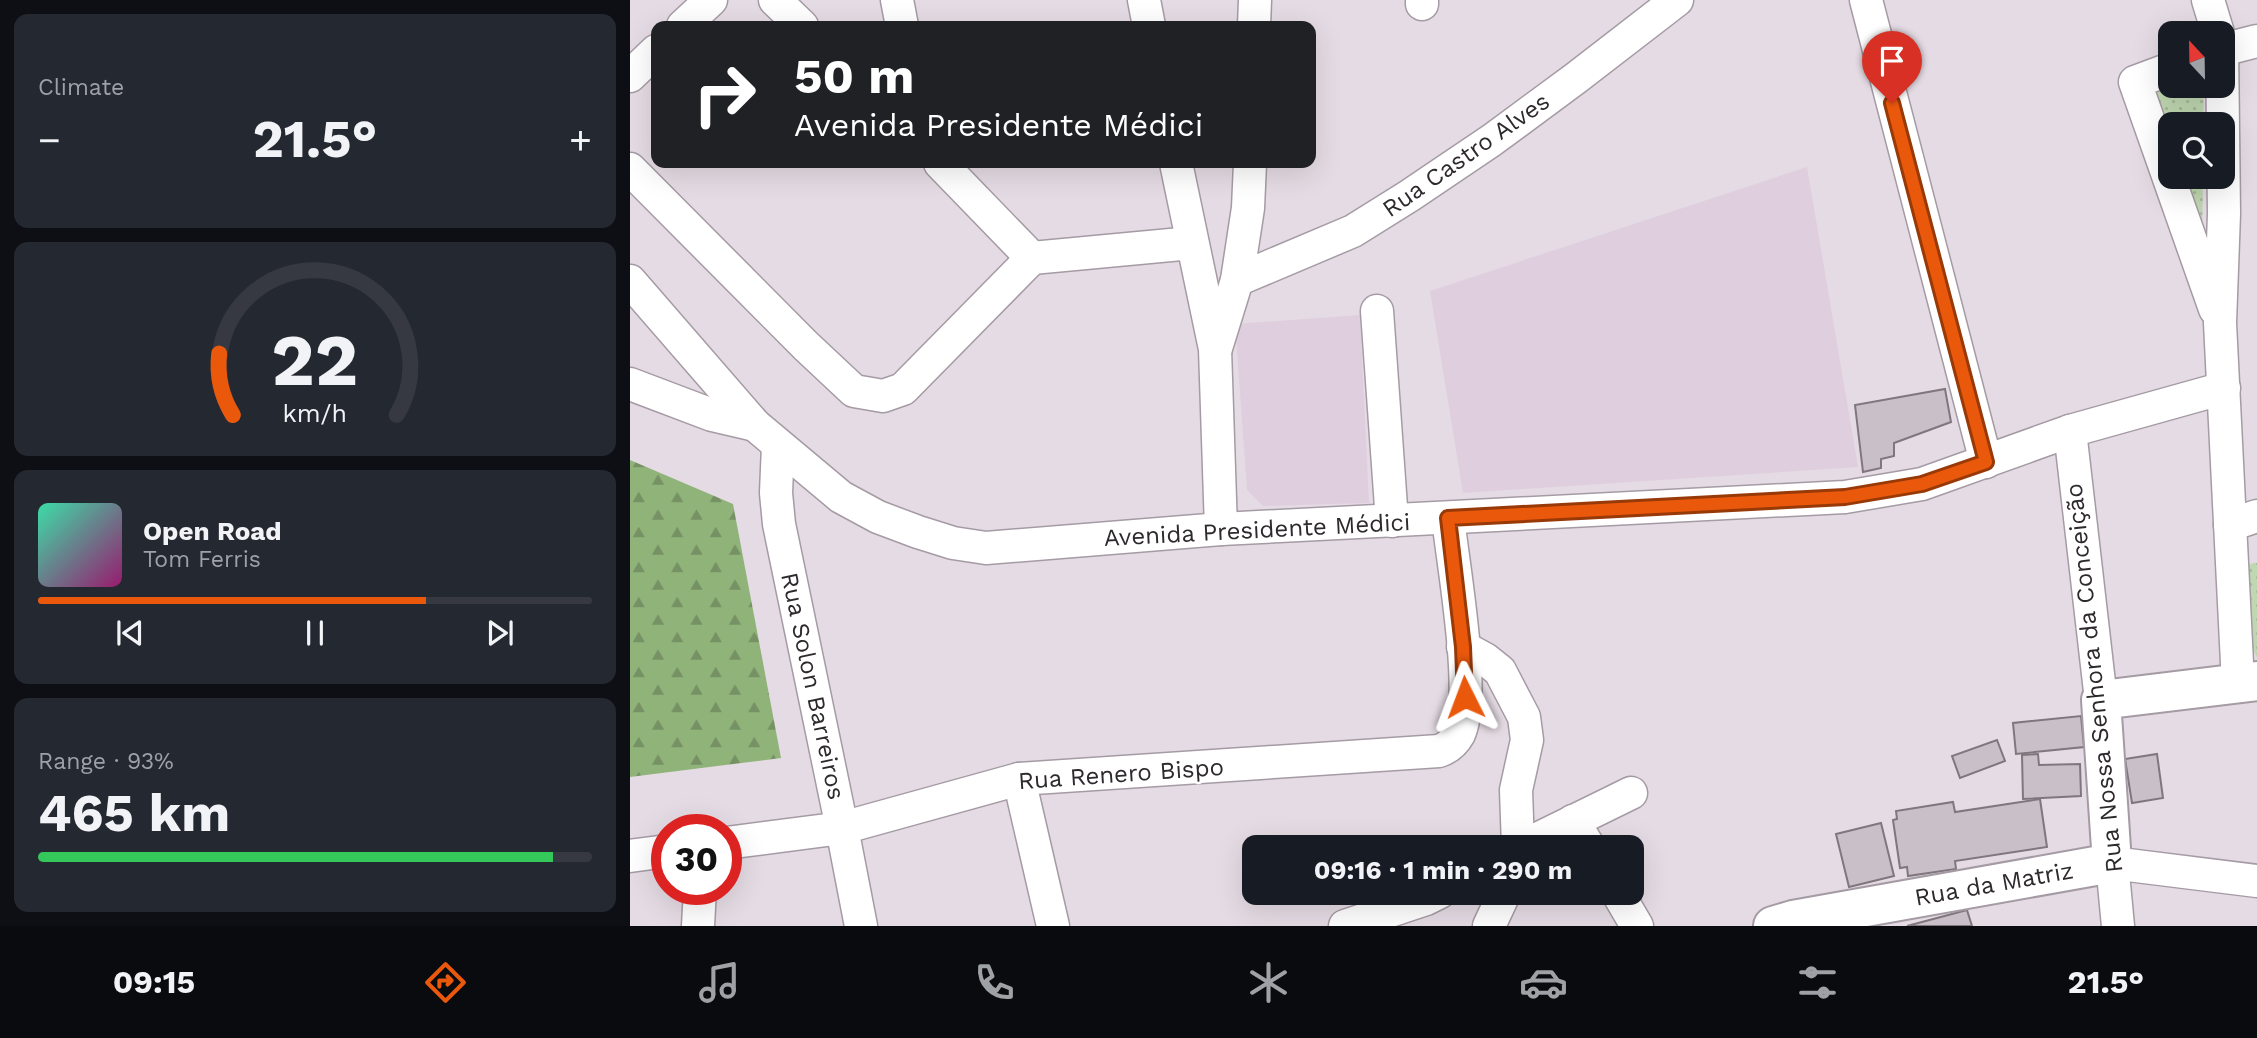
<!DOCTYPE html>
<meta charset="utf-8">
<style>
:root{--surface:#171b24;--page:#242831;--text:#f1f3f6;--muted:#9ea1a6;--line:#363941;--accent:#ea580c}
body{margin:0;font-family:"Work Sans",sans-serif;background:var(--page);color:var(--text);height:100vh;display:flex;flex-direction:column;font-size:26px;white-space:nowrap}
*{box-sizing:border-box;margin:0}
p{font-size:23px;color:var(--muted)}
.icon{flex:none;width:38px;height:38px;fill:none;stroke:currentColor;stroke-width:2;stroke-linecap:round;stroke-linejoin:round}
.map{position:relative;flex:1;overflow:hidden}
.sheet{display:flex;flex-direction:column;gap:14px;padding:14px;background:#0d0f14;width:630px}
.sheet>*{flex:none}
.hud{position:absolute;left:21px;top:21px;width:665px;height:147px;border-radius:14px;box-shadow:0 7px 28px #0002;background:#202124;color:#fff;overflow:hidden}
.needle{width:46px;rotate:338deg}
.controls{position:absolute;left:1528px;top:21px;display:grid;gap:14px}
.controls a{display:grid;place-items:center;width:77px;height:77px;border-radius:14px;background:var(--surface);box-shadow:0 7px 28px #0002;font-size:35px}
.speed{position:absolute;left:21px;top:814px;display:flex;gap:14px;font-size:35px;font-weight:700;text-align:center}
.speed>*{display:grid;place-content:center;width:91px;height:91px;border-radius:50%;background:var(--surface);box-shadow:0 7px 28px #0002;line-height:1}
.speed .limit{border:10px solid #d22;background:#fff;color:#111}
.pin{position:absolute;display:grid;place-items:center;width:60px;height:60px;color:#fff;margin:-72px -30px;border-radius:50% 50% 50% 0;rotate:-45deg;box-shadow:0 0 7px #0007}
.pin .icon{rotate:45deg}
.me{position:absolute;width:77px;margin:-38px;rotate:357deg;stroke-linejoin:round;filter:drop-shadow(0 0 5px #0008)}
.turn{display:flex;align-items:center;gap:24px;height:147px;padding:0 28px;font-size:32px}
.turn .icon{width:91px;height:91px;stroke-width:2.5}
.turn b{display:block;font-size:49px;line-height:60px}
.big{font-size:52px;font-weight:700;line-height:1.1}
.sheet .tile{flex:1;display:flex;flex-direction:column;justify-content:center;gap:10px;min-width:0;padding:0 24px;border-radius:14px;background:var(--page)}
.sheet .dial{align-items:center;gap:0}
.dial svg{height:182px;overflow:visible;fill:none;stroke:var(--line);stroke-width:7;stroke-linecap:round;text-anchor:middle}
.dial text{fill:var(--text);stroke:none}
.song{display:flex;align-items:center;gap:21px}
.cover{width:84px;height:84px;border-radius:10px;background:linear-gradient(135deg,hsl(160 70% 55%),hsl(320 70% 35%))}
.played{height:7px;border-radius:4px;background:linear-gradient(90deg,var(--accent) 70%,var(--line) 70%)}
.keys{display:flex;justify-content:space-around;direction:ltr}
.heat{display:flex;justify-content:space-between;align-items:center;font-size:38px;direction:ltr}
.charge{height:10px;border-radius:5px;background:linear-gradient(90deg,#34c759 93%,var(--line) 0)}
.trip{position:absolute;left:612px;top:835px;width:402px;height:70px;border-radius:14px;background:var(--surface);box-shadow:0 7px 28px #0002;font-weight:700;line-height:70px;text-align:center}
.menu{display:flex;height:112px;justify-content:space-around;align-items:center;background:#090b0e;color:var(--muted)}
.menu .icon{width:49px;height:49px}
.menu .current{color:var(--accent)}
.menu b{font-size:32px;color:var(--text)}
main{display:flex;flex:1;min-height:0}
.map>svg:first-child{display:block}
</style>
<main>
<section class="sheet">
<div class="tile"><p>Climate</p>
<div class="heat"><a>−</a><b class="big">21.5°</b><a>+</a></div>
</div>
<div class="tile dial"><svg viewBox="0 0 100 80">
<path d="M14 69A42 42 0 1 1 86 69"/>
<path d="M14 69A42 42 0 0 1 8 42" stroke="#ea580c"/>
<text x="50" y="56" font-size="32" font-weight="700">22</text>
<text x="50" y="72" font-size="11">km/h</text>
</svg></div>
<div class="tile">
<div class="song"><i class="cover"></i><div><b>Open Road</b><p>Tom Ferris</p></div></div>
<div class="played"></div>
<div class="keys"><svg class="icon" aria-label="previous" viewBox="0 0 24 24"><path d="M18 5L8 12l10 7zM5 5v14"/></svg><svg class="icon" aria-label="pause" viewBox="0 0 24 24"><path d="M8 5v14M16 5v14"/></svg><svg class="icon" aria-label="next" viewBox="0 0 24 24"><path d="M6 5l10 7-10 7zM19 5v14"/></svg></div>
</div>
<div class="tile"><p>Range · 93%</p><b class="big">465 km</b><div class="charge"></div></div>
</section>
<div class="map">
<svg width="1627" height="926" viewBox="0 0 1627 926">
<defs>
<pattern id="forest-firs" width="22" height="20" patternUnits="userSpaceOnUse" patternTransform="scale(1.75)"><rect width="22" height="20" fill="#90b379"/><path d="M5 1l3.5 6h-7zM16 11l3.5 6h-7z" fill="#769264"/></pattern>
<pattern id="park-dots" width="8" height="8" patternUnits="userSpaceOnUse" patternTransform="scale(1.75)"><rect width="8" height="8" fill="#c0d8b1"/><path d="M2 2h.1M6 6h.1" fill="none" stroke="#a5b999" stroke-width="1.8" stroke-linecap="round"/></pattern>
</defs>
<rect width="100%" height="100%" fill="#e5dbe4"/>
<g fill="#dfcfde">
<path d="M 1177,167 L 1228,467 L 833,493 L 800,291 Z"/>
<path d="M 730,315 L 739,503 L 633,506 L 617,490 L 605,324 Z"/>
</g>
<path fill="url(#forest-firs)" d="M 0,460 L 103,504 L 151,758 L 0,777 Z"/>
<g fill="url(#park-dots)">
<path d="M 1540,86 L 1574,86 L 1573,124 L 1540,124 L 1540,150 L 1520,90 Z"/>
<path d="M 1549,177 L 1573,177 L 1572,245 Z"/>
<path d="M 1623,563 L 1627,563 L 1627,658 L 1619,640 L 1615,567 Z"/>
</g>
<g fill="#c9bfc8" stroke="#7f767e" stroke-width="2">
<path d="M 1315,389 L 1321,422 L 1264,443 L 1264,456 L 1251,459 L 1251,468 L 1233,472 L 1225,405 Z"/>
<path d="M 1451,716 L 1454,747 L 1386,754 L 1383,723 Z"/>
<path d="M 1367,740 L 1375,761 L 1330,778 L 1322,756 Z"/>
<path d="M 1408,754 L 1409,765 L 1450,764 L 1451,796 L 1393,799 L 1392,755 Z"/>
<path d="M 1527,754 L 1533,798 L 1502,803 L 1495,759 Z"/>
<path d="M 1410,799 L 1417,847 L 1325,861 L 1326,869 L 1278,876 L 1277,867 L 1270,868 L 1263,820 L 1267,819 L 1266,811 L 1323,802 L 1325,812 Z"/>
<path d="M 1251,823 L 1264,876 L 1219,887 L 1206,834 Z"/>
<path d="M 1337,910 L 1342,926 L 1277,926 Z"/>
</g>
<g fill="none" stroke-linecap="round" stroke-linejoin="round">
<defs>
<g id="minor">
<path d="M 145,0 L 172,26"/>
<path d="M 267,0 L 272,26"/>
<path d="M 514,0 L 519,26"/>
<path d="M 1236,0 L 1356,462"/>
<path d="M 1578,0 L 1588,33"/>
<path d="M 792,4 L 792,0"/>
<path d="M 53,26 L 81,0"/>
<path d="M 624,26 L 625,0"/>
<path d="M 1592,46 L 1594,214 L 1590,323 L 1608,683"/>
<path d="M 1592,50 L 1627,41"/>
<path d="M 1540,69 L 1505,82 L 1585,309"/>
<path d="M 0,76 L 26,51"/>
<path d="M 310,163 L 402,258 L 562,243"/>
<path d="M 546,163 L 585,349 L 591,529"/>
<path d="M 0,169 L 176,346 L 224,391 L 253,396 L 273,389 L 402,258"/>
<path d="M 607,280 L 723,231 L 779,196 L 862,140 L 946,78 L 1047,0"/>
<path d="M 0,281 L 125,425 L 211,497 L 248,517 L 288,532 L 323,543 L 356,548 L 591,529 L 1215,497 L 1292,484 L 1440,431 L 1594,388"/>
<path d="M 747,311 L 762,521"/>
<path d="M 586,348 L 607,280 L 618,208 L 620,163"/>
<path d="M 0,384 L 82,415 L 125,425"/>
<path d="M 1440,431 L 1471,700"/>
<path d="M 148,445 L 146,493 L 149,524 L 212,828 L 231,926"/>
<path d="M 1600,525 L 1627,516"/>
<path d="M 833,647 L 855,659 L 870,671 L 894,717 L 897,740 L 886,790 L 888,847"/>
<path d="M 389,779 L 423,926"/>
<path d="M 943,821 L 959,847"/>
<path d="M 96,843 L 212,828 L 389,779 L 809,751 C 818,748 824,743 829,734 C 847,696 823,565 818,518"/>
<path d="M 891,847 L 1001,793"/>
<path d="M 0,856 L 37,851"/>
<path d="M 987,892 L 1007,926"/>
<path d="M 68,926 L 70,889"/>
<path d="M 715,926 L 796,899 L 810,892"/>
<path d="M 859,926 L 875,892"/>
<path d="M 1488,926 L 1482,863 L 1627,881"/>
</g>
<path id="major" d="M 1143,926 L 1163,920 L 1482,863 L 1471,700 L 1627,681"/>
</defs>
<use href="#minor" stroke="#a59ba4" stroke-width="35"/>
<use href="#major" stroke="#a59ba4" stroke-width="42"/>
<use href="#minor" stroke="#fff" stroke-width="32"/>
<use href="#major" stroke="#fff" stroke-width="38"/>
</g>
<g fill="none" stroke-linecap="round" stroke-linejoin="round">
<defs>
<path id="route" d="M 835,697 L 833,647 L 818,518 L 1215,497 L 1292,484 L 1356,462 L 1262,103"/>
</defs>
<use href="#route" stroke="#983908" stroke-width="18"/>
<use href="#route" stroke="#ea580c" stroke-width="12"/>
</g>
<g text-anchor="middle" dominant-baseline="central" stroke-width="5" stroke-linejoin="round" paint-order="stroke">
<g font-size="24" fill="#2d292d" stroke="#fff">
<text transform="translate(836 155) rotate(-35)">Rua Castro Alves</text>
<text transform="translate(627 530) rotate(-3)">Avenida Presidente Médici</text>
<text transform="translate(1464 678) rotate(-96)">Rua Nossa Senhora da Conceição</text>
<text transform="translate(183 686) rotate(78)">Rua Solon Barreiros</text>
<text transform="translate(491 774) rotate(-4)">Rua Renero Bispo</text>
<text transform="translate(1364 884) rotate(-10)">Rua da Matriz</text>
</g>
</g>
</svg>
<div class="controls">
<a><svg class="needle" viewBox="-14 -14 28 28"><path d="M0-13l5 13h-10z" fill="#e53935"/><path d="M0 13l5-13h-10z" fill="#9ea1a6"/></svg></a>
<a><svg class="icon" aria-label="search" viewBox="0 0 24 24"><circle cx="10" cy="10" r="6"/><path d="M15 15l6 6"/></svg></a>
</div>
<div class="speed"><div class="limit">30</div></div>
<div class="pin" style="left:1262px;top:103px;background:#d93025"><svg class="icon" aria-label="arrive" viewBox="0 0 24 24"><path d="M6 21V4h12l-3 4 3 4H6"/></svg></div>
<svg class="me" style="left:835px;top:697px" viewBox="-20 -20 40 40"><path d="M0-17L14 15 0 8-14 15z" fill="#ea580c" stroke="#fff" stroke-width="4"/></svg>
<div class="trip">09:16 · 1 min · 290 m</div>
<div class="hud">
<div class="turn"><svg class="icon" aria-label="right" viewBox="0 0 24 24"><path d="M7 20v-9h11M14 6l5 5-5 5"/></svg><div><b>50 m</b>Avenida Presidente Médici</div></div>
</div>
</div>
</main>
<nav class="menu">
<b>09:15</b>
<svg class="icon current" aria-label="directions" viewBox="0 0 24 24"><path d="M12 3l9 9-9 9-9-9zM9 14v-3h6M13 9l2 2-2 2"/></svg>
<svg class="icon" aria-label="music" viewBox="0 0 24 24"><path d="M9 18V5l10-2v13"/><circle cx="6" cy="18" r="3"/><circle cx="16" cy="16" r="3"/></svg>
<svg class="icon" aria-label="phone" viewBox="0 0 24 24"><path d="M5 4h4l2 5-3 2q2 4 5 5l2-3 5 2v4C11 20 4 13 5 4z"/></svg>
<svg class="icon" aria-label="climate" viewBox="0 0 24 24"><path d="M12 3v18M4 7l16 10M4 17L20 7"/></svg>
<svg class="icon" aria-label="car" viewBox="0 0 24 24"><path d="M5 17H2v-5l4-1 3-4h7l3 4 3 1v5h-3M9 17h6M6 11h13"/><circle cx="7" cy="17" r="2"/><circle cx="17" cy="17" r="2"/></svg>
<svg class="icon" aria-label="filters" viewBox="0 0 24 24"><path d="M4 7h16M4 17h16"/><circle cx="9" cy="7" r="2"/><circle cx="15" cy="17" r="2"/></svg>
<b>21.5°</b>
</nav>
